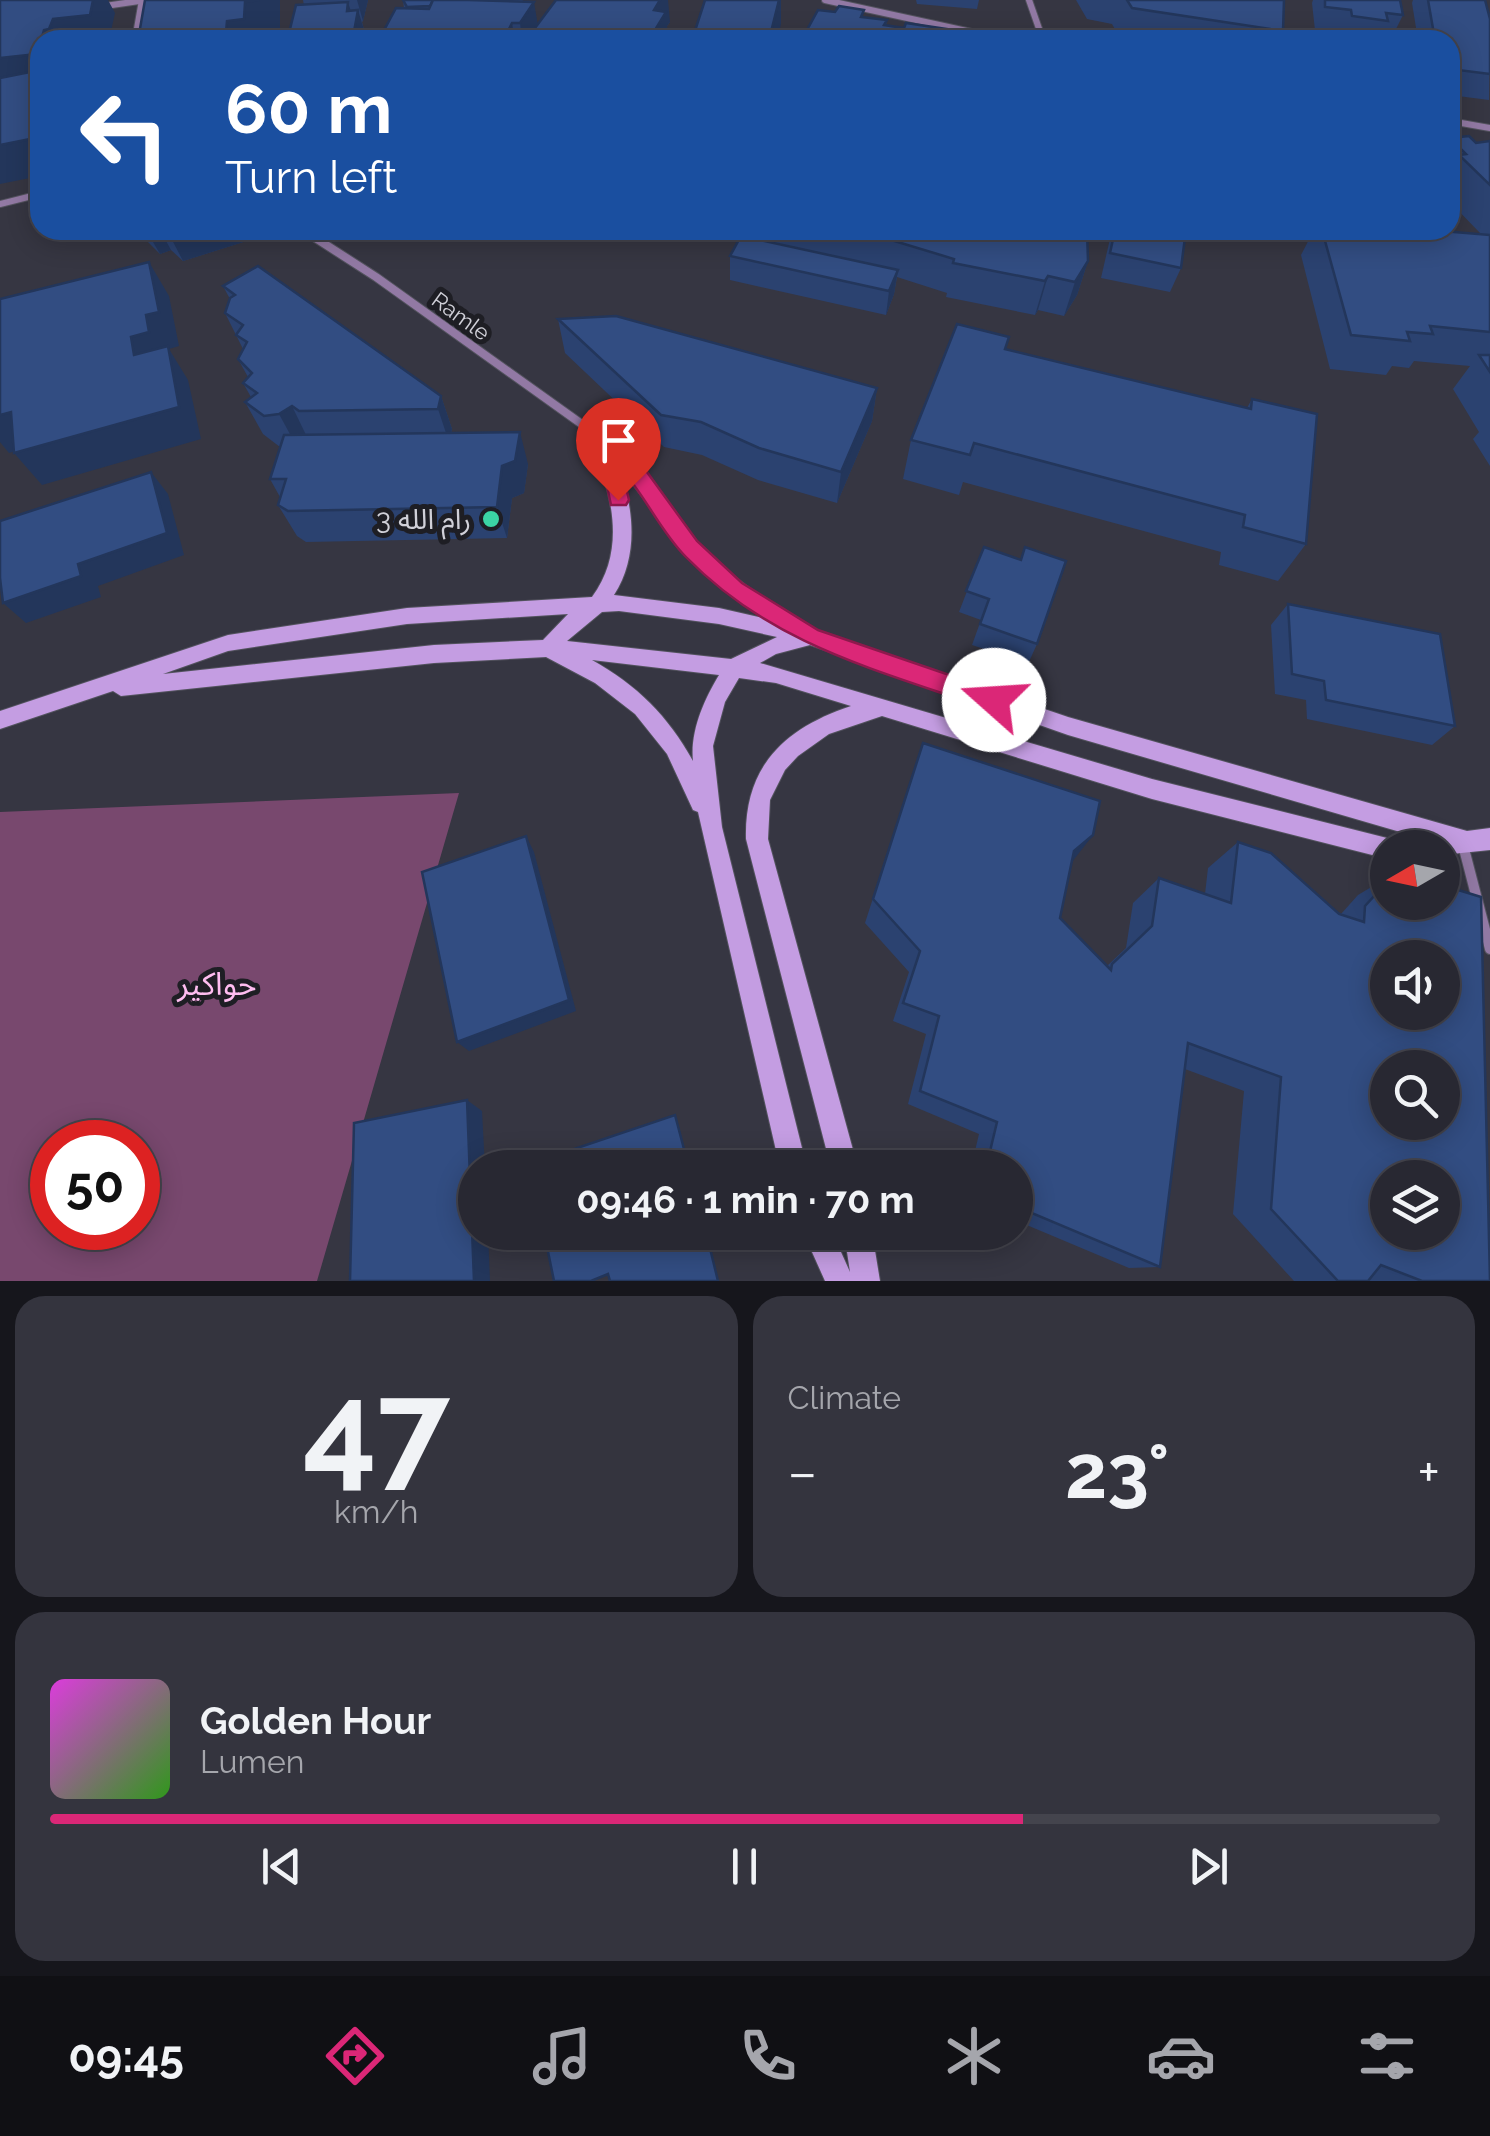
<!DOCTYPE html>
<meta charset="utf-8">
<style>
:root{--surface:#282832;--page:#34343e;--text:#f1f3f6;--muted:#a5a6ac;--line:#44444d;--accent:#db2777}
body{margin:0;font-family:Raleway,"Noto Sans Arabic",sans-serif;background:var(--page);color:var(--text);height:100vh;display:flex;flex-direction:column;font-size:38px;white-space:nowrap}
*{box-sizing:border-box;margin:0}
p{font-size:32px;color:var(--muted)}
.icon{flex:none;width:55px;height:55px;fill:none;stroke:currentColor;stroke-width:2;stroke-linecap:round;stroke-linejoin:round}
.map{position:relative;height:1281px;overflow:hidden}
.panel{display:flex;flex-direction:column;gap:15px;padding:15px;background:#16161c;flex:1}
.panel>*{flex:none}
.hud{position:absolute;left:30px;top:30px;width:1430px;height:210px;border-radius:30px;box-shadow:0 5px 25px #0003,0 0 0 2px var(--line);background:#1a4fa0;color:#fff;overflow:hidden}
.needle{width:65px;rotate:261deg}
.fabs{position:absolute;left:1370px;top:830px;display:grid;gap:20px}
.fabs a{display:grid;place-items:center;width:90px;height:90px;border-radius:50%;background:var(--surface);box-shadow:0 5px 25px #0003,0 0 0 2px var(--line);font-size:50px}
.speed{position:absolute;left:30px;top:1120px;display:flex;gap:20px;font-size:50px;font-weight:700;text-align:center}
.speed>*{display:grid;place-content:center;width:130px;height:130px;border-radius:50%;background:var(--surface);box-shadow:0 5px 25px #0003,0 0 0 2px var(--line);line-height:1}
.speed .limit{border:15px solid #d22;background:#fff;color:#111}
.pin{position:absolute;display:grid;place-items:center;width:85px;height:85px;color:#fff;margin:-102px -42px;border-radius:50% 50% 50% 0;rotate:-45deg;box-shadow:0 0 10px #0007}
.pin .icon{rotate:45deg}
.me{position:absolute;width:110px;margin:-55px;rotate:289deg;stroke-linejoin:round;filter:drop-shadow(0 0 8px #0008)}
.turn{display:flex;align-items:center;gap:35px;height:210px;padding:0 30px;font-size:45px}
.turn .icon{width:130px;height:130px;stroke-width:2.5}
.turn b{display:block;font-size:70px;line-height:85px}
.big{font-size:75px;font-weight:700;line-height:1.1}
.panel .tile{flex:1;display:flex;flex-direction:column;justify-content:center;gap:15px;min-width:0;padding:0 35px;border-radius:30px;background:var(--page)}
.panel .dial{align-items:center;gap:0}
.dial b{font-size:130px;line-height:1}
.song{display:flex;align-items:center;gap:30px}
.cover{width:120px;height:120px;border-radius:15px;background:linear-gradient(135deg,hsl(300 70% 55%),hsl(110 70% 35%))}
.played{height:10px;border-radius:5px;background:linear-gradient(90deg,var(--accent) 70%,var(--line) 70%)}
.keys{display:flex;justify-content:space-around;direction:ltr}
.heat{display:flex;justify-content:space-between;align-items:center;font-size:55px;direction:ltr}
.panel .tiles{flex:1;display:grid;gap:15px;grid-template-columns:1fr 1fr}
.tile:last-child{grid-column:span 2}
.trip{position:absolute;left:458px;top:1150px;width:575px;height:100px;border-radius:50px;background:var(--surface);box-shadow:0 5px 25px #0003,0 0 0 2px var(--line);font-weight:700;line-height:100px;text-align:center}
.tabs{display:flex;height:160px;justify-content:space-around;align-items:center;background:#101014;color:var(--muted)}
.tabs .icon{width:70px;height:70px}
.tabs .active{color:var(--accent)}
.tabs b{font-size:45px;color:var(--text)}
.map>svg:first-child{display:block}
</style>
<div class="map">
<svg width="1490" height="1281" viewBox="0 0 1490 1281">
<rect width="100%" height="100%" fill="#363642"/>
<path fill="#78486e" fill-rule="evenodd" d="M 459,793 L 317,1281 L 0,1281 L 0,812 ZM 52,1142 L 138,1142 L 138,1228 L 52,1228 Z"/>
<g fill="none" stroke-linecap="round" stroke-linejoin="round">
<defs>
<path id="service-far1" d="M 1462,843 L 1463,848"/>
<path id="service" d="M 1463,845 L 1490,949"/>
<g id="minor-far1">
<path d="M 825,0 L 1008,40"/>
<path d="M 1029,0 L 1043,40"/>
<path d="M 98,7 L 146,0"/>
<path d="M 135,40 L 142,0"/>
<path d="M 1450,121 L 1490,128"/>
<path d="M 0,204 L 40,194"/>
</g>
<path id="minor" d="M 303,230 L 376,277 L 597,435"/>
<g id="secondary">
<path d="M 597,429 C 637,446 668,510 698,543 C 727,575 764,599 802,621 L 805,627 L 1068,717 L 1467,831 L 1490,828 L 1490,850 L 1442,855 L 1442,848 L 1388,848 L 1388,859 L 1152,799 L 882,716 L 829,734 L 798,756 L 785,770 L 770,800 L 768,839 L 858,1168 L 831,1168 L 746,839 C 744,766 785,728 851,706 L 776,683 L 739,678 L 725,702 L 713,746 L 722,827 L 807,1168 L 780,1168 L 698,812 L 693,810 L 667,754 L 635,714 L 595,683 L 546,657 L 434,663 L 121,696 L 113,691 L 0,729 L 0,711 L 228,635 L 407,608 L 592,597 C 629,547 610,487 588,435 ZM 619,467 L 696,566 L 763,618 L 719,608 L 614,595 C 639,556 634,509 619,467 ZM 619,611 L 719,624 L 777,637 L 731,659 L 567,641 L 602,612 ZM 568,614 L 543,640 L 434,645 L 163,674 L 228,651 L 407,624 ZM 810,645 L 1068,735 L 1414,836 L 1395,840 L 1152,779 L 760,663 L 776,654 ZM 592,660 L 719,675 C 704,700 690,731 693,761 C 668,716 637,685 592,660 Z"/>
<path d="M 803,1232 L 832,1232 L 850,1272 L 844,1232 L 872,1232 L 880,1281 L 825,1281 Z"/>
</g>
</defs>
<use href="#service-far1" stroke="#52525d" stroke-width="10"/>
<use href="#service" stroke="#52525d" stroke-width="12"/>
<use href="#minor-far1" stroke="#52525d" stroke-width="8"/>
<use href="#minor" stroke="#52525d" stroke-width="10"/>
<use href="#secondary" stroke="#52525d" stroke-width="2"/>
<use href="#service-far1" stroke="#9279a4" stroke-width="8"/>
<use href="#service" stroke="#9279a4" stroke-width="10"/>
<use href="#minor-far1" stroke="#9279a4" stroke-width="6"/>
<use href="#minor" stroke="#9279a4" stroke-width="8"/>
<use href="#secondary" fill="#c49de2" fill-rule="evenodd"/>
</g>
<g fill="#2b4270">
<path d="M 303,0 L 368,0 L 363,21 L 362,22 L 365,33 L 364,40 L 292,40 L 289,33 L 304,5 Z"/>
<path d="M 403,0 L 523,0 L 522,2 L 538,24 L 670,22 L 667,26 L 668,40 L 383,40 L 382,34 L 404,8 Z"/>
<path d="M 916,0 L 979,0 L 977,9 L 917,4 Z"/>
<path d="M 1076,0 L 1284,0 L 1283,31 L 1279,40 L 1121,40 L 1112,24 L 1087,19 Z"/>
<path d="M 1313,0 L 1400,0 L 1403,15 L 1391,39 L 1379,38 L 1378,40 L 1341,40 L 1340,34 L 1315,30 L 1312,3 Z"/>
<path d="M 1413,0 L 1485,0 L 1490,19 L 1489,100 L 1450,95 L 1450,40 L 1418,40 L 1412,3 Z"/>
<path d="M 864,17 L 887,20 L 886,26 L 1007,40 L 806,40 L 807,30 Z"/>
<path d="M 1450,139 L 1476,143 L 1490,141 L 1490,466 L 1473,439 L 1479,432 L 1453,389 L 1470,366 L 1414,361 L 1409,368 L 1392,366 L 1386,375 L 1330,369 L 1301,255 L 1314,230 L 1430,230 L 1482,235 L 1450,202 Z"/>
<path d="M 126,230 L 267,230 L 269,234 L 183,261 L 171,250 L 160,254 L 141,235 L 129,234 Z"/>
<path d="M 776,230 L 1087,230 L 1088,261 L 1077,295 L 1064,316 L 1038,310 L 1035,315 L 946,297 L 947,293 L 897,277 L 894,294 L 886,315 L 730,280 L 730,256 L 775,243 Z"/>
<path d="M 1112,230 L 1186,230 L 1181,268 L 1170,292 L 1101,278 Z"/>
<path d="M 223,286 L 441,396 L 452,429 L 451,433 L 528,464 L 524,493 L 512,498 L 507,538 L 306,542 L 297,536 L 278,505 L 280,497 L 270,479 L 280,447 L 263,434 L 245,402 L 251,397 L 243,383 L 248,377 L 238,359 L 243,349 L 225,313 L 230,299 Z"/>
<path d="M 558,319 L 877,388 L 872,421 L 837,503 L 758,480 L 702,455 L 664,447 L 565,353 Z"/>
<path d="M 1005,349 L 1247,408 L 1252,399 L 1306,544 L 1278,581 L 1219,565 L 1221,552 L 963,482 L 959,495 L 903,479 L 911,440 Z"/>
<path d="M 984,547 L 1037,644 L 1028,664 L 972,645 L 981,620 L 959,612 Z"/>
<path d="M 1288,604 L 1455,726 L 1432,745 L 1307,719 L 1306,700 L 1275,694 L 1271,625 Z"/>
<path d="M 923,743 L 1072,862 L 1060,918 L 1107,966 L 1126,948 L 1133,903 L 1159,878 L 1205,894 L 1208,868 L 1238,842 L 1341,914 L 1358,895 L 1388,877 L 1388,902 L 1490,1281 L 1294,1281 L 1233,1214 L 1244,1091 L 1185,1069 L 1160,1267 L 1129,1268 L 1015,1220 L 1015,1168 L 971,1168 L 979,1134 L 908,1104 L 926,1034 L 893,1021 L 909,972 L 865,923 Z"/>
</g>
<g fill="#23365b">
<path d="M 93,0 L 108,0 L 115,13 L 109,40 L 41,40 L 44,30 L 53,19 Z"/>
<path d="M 259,0 L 280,0 L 280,32 L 258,35 L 258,40 L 155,40 L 227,21 L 245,2 Z"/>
<path d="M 357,0 L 368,0 L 363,21 Z"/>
<path d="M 660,0 L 668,0 L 670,22 L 667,26 L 668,40 L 649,40 L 654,10 Z"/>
<path d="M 779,0 L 781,0 L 781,24 L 777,40 L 769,40 Z"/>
<path d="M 348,2 L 355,24 L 358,10 L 365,33 L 364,40 L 354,40 L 347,11 Z"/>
<path d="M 534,2 L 538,26 L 529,40 L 522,40 L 520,23 Z"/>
<path d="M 512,23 L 515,40 L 509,40 L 507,33 Z"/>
<path d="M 40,43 L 40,90 L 0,95 L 0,58 Z"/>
<path d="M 40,137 L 40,176 L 0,184 L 0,145 Z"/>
<path d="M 146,230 L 160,230 L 171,250 L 160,254 Z"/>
<path d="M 191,230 L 267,230 L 269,234 L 183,261 L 170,236 Z"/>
<path d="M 1088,261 L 1077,295 L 1064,316 L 1075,282 Z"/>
<path d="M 149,262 L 169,296 L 179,346 L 169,349 L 188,380 L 201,439 L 42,485 L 14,453 L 134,355 L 131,337 L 146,315 Z"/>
<path d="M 898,270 L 894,294 L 886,315 L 889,291 Z"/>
<path d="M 1048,276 L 1038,310 L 1035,315 L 1045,281 Z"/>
<path d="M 877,388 L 872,421 L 837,503 L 841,472 Z"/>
<path d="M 441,396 L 452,429 L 449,442 L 438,409 Z"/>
<path d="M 292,406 L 308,439 L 297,447 L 279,414 Z"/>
<path d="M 11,412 L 39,444 L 9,453 L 0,442 L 0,415 Z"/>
<path d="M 520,432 L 528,464 L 524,493 L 512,498 L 507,538 L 497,507 L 502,466 Z"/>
<path d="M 151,472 L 168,494 L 184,555 L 98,586 L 101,597 L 26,623 L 3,603 L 78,564 Z"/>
<path d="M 1093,835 L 1072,862 L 1074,851 Z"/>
<path d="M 526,836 L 534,852 L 576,1011 L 469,1051 L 457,1042 Z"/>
<path d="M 467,1100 L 482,1111 L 485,1168 L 475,1168 L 475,1232 L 488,1232 L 490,1281 L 474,1281 Z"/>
</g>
<g fill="#324d82" stroke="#23365b" stroke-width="2.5" fill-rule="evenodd">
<path d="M 0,0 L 93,0 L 90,15 L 53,19 L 49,29 L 44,30 L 37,54 L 0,58 Z"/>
<path d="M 145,0 L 259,0 L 245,2 L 244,19 L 227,21 L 226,32 L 155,40 L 138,40 Z"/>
<path d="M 403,0 L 433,0 L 430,6 L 407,7 Z"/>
<path d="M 433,0 L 468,0 L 534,2 L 520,23 L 512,23 L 507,33 L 499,33 L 496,40 L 404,40 L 407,35 L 382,34 L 396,8 L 429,9 Z"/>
<path d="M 556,0 L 660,0 L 654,10 L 666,12 L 649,40 L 526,40 Z"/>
<path d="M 705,0 L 779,0 L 769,40 L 692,40 Z"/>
<path d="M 1127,0 L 1284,0 L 1283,31 L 1132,8 Z"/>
<path d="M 1325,0 L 1400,0 L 1403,15 L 1386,13 L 1388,21 L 1352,16 L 1351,10 L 1325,7 Z"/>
<path d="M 1428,0 L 1485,0 L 1490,19 L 1490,74 L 1450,69 L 1450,40 L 1435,40 Z"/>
<path d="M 348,2 L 347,11 L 358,10 L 353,37 L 320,40 L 320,36 L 289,33 L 296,5 Z"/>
<path d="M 839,6 L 864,10 L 861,17 L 887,20 L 884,25 L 904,28 L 906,23 L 1007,38 L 1007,40 L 812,40 L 816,32 L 807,30 L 818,10 L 835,12 Z"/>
<path d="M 40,70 L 40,137 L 0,145 L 0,78 Z"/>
<path d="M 1469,136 L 1476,143 L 1490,141 L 1490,185 L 1459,155 L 1466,154 L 1450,138 Z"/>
<path d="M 163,230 L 191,230 L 170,236 Z"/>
<path d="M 858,230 L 1087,230 L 1088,261 L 1075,282 L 1048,276 L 1045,281 L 953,263 L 954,259 Z"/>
<path d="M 1115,230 L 1186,230 L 1181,268 L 1110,253 Z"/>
<path d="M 1322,230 L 1430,230 L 1490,235 L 1490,332 L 1430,326 L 1433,334 L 1407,332 L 1410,341 L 1351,335 Z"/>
<path d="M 741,236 L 898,270 L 889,291 L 730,256 Z"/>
<path d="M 149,262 L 159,312 L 146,315 L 149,332 L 131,337 L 134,355 L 168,346 L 179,407 L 14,453 L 11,412 L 0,415 L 0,299 Z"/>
<path d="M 258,266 L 441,396 L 438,409 L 299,411 L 292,406 L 279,414 L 264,416 L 245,402 L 257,393 L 243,383 L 252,373 L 238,359 L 247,342 L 236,335 L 243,325 L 225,313 L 230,298 L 235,295 L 223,286 Z"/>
<path d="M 616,316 L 877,388 L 841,472 L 759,448 L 701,422 L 661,415 L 558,319 Z"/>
<path d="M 957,324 L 1009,337 L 1005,349 L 1251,409 L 1252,399 L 1317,414 L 1306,544 L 1243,527 L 1245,515 L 974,443 L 970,455 L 911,440 Z"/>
<path d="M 1479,355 L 1490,355 L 1490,372 Z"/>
<path d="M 520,432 L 515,461 L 502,466 L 497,507 L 288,511 L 278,505 L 286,479 L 270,479 L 284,435 Z"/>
<path d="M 151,472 L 167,533 L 78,564 L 81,576 L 3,603 L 0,578 L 0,521 Z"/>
<path d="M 984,547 L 1021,560 L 1025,547 L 1066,561 L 1037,644 L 980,624 L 989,599 L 966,591 Z"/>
<path d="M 1288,604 L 1440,634 L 1455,726 L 1326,700 L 1324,681 L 1292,674 Z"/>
<path d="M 923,743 L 1100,801 L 1093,835 L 1074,851 L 1060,918 L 1111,970 L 1112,964 L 1152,926 L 1159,878 L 1231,903 L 1238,842 L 1271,853 L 1339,914 L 1364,922 L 1365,906 L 1388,881 L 1388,902 L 1442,902 L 1442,885 L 1481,897 L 1490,1281 L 1422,1281 L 1381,1265 L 1368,1281 L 1338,1281 L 1271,1209 L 1281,1077 L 1188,1043 L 1160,1267 L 1015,1206 L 1015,1168 L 986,1168 L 997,1122 L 920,1091 L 939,1016 L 903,1003 L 920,951 L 873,899 ZM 1388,958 L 1442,958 L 1442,1012 L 1388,1012 ZM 1388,1068 L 1442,1068 L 1442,1122 L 1388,1122 ZM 1388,1178 L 1442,1178 L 1442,1232 L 1388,1232 Z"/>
<path d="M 526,836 L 569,1000 L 457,1042 L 422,872 Z"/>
<path d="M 467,1100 L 474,1281 L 350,1281 L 354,1123 Z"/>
<path d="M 675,1115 L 689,1168 L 578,1168 L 574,1149 Z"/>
<path d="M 544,1232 L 706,1232 L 718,1281 L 610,1281 L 608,1274 L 591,1281 L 554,1281 Z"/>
</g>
<path fill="#db2777" stroke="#8e194d" stroke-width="2.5" d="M 597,428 L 639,461 L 697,541 L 742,583 L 818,630 L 1002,693 L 1006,700 L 1002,708 L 994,711 C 879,670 774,647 686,557 C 661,532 646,497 622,470 L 629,500 L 626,505 L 611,505 L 605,477 L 587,435 Z"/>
<circle fill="#3bd4a4" stroke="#1e1e24" stroke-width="4" cx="491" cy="519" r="10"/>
<g text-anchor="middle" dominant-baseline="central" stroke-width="10" stroke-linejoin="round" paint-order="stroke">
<g font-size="22" fill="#d0d0d8" stroke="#1e1e24">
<text transform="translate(461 316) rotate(36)">Ramle</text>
</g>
<g font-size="28" fill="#d0d0d8" stroke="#1e1e24" text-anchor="end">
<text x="471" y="519">3 رام الله</text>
</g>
<g font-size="32" fill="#febdf0" stroke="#1e1e24">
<text x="217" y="983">حواكير</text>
</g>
</g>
</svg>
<div class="fabs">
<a><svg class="needle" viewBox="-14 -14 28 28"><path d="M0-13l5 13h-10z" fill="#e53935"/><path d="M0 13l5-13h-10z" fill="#a5a6ac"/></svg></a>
<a><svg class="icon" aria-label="sound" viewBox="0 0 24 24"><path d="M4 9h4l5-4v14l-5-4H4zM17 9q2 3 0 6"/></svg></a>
<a><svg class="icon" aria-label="search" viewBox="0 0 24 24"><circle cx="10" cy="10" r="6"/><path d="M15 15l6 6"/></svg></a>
<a><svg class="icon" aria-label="layers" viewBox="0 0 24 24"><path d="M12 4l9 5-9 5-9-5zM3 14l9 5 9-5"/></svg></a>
</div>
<div class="speed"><div class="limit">50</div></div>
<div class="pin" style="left:618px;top:500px;background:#d93025"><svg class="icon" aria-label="arrive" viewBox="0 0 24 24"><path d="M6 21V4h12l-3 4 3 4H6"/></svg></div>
<svg class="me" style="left:994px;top:700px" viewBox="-20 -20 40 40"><circle r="19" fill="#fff"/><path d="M0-13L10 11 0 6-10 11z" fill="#db2777"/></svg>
<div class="trip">09:46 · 1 min · 70 m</div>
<div class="hud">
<div class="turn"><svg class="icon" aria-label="left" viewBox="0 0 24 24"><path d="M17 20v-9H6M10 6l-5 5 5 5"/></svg><div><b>60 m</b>Turn left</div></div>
</div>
</div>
<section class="panel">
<div class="tiles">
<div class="tile dial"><b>47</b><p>km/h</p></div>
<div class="tile"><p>Climate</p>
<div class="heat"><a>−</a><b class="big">23°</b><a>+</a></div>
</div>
<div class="tile">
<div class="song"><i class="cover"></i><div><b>Golden Hour</b><p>Lumen</p></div></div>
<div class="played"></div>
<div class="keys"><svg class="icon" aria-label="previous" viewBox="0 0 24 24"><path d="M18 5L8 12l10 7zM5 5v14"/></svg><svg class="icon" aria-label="pause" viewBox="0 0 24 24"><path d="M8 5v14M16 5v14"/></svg><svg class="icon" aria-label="next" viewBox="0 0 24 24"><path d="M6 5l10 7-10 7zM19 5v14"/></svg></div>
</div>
</div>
</section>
<nav class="tabs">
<b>09:45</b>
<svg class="icon active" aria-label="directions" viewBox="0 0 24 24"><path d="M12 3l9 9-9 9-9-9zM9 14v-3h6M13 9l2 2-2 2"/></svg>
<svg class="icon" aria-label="music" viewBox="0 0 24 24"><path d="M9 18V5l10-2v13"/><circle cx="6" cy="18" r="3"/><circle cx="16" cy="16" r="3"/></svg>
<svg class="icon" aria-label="phone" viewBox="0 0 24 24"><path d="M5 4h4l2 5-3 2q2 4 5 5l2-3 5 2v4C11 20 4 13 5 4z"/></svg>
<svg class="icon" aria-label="climate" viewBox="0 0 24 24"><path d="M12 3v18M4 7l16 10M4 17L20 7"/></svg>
<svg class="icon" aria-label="car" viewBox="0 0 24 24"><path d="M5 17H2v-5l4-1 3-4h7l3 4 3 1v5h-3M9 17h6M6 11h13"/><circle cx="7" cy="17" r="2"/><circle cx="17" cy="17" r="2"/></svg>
<svg class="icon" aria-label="filters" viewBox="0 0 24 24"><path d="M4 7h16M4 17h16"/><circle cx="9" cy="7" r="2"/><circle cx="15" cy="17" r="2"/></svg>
</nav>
